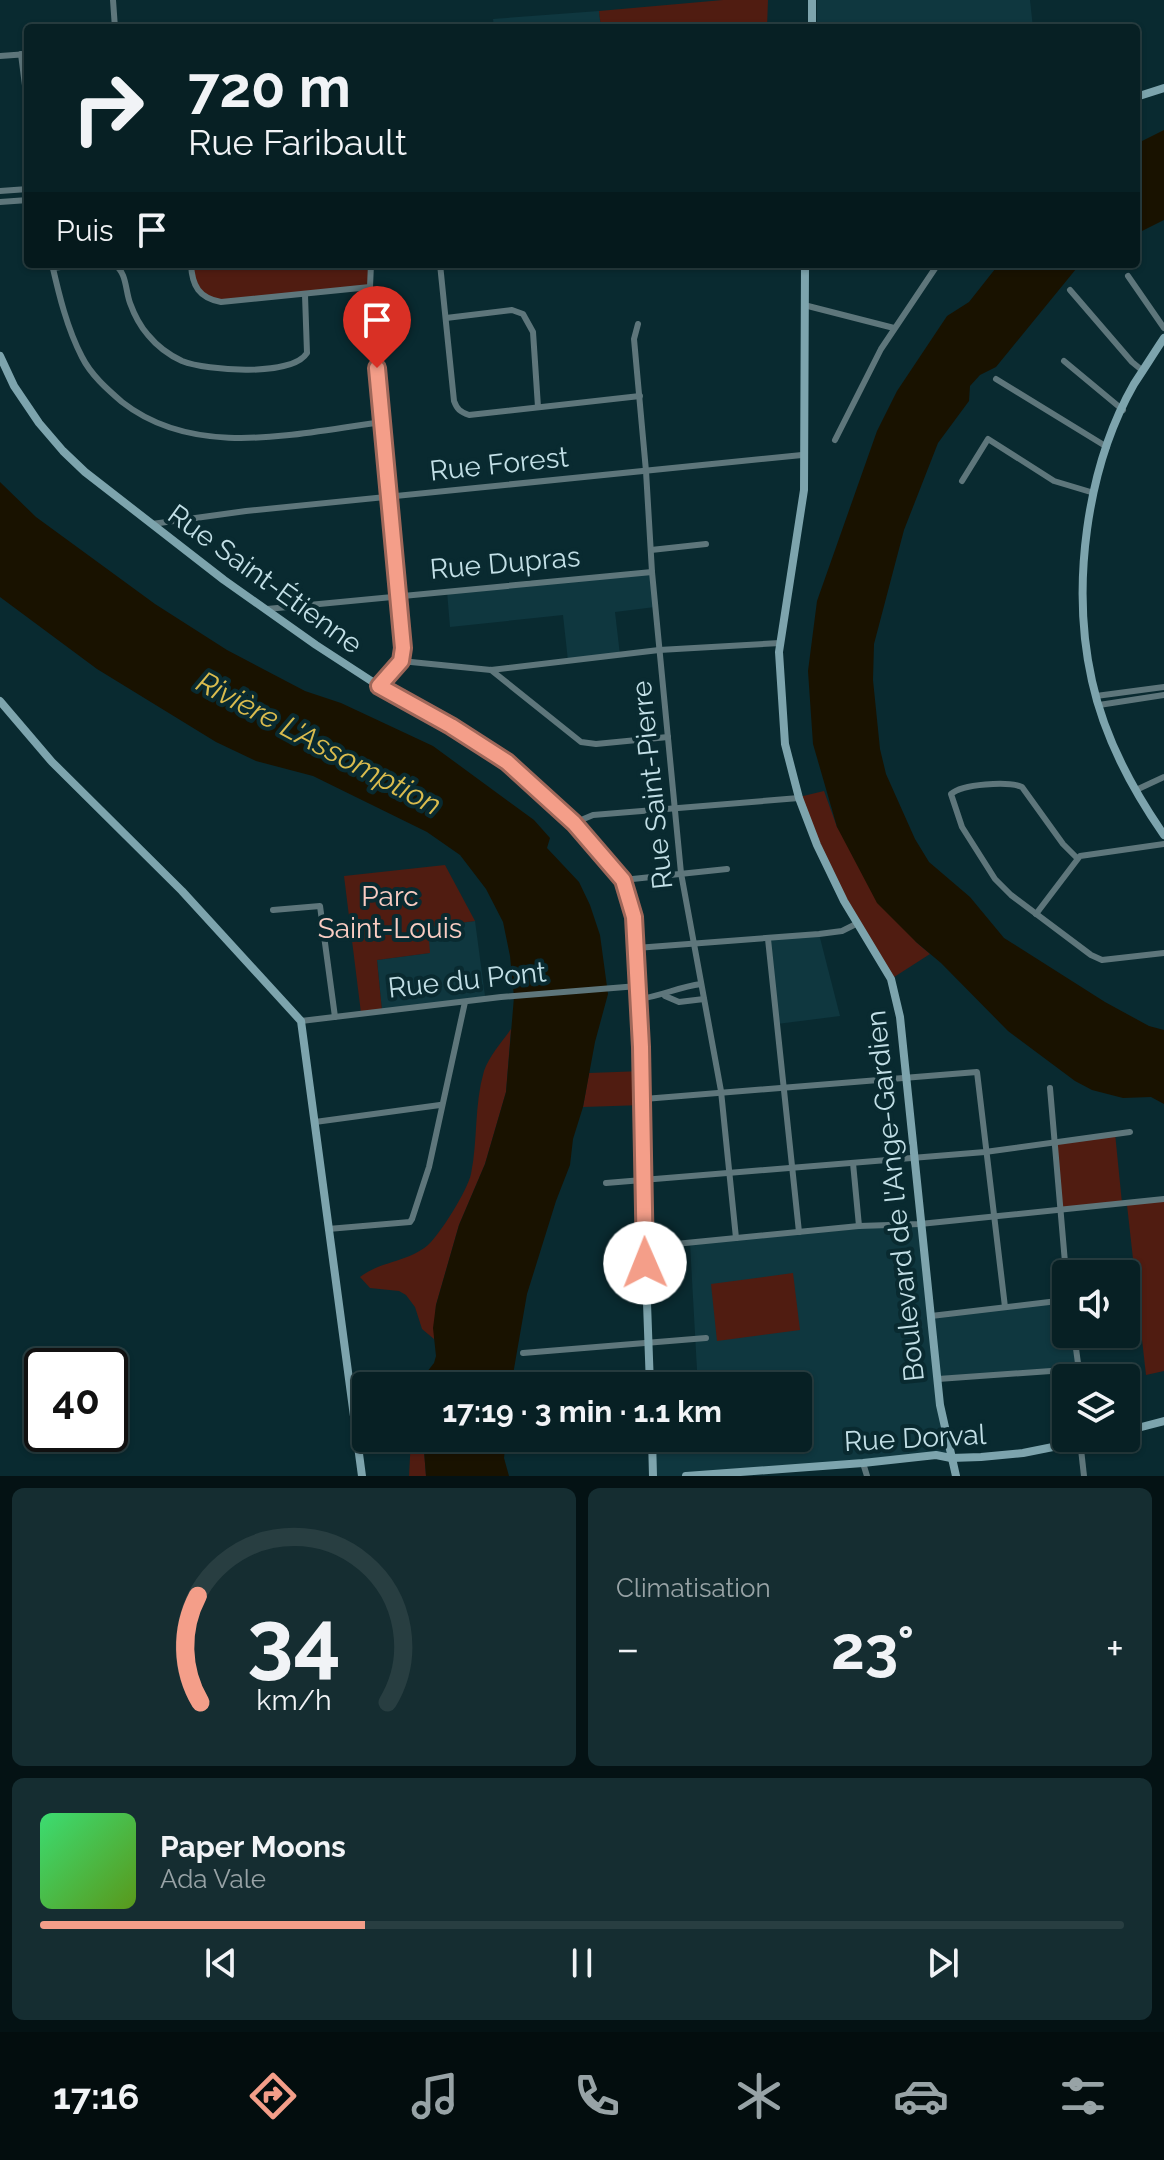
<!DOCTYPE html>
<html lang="fr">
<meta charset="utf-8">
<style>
:root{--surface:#072024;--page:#152d31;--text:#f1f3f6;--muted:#98a3a6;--line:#283e41;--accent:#f49e89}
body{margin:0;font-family:Raleway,sans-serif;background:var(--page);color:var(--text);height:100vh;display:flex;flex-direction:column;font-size:30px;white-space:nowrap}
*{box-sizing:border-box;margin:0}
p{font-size:26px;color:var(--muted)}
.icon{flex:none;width:44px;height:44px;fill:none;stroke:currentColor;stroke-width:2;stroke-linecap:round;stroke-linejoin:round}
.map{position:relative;height:1476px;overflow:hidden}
.details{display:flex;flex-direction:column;gap:12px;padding:12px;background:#041214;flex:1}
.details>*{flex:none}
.guide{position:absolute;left:24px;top:24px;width:1116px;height:244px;border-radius:8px;box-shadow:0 2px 6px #0004,0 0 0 2px var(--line);background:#072024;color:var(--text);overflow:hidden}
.fabs{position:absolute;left:1052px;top:1260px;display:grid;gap:16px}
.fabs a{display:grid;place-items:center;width:88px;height:88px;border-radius:8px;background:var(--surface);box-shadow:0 2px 6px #0004,0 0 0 2px var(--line);font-size:40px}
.speed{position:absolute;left:24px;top:1348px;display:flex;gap:16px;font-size:40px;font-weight:700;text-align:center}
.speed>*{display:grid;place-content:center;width:104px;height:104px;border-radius:50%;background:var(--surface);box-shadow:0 2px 6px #0004,0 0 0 2px var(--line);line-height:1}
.speed .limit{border:4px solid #111;border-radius:12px;background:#fff;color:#111}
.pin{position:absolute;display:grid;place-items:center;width:68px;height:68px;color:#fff;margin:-82px -34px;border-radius:50% 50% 50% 0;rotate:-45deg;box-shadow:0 0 8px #0007}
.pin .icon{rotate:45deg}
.me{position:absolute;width:88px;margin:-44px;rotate:359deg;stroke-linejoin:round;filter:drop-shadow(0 0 6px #0008)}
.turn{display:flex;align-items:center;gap:28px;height:168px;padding:0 32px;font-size:36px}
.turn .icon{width:104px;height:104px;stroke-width:2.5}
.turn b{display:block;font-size:56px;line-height:68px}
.then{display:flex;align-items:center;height:76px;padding:0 32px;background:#0003;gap:16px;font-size:30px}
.big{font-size:60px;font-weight:700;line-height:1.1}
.details .card{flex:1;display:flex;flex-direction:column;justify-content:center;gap:12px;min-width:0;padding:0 28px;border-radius:12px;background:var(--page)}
.details .dial{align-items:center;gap:0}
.dial svg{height:208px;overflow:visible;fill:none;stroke:var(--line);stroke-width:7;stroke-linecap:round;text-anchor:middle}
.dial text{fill:var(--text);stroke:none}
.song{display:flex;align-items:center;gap:24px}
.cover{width:96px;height:96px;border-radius:12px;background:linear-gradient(135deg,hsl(140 70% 55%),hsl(90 70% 35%))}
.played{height:8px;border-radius:4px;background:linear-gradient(90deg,var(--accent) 30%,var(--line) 30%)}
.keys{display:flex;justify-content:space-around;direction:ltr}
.heat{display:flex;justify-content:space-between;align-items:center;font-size:44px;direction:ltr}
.details .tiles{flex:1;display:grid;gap:12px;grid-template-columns:1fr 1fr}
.card:last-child{grid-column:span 2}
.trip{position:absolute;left:352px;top:1372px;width:460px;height:80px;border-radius:8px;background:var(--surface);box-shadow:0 2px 6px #0004,0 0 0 2px var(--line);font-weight:700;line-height:80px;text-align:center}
.dock{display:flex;height:128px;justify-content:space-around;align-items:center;background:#030d0e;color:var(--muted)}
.dock .icon{width:56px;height:56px}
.dock .selected{color:var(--accent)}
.dock b{font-size:36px;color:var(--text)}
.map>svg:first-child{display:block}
</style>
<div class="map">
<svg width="1164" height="1476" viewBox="0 0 1164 1476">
<rect width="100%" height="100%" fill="#092a30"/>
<g fill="#0f373f">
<path d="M 817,0 L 1030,0 L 1033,28 L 817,28 Z"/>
<path d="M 599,11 L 601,28 L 494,28 L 493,19 Z"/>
<path d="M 652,572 L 655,607 L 615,612 L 620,655 L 568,661 L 563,615 L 450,627 L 447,591 Z"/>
<path d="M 475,921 L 485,996 L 465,1002 L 382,1011 L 377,960 L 429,953 L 428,927 Z"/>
<path d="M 819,934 L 840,1016 L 777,1024 L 768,939 Z"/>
<path d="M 920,1224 L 931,1316 L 1066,1300 L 1066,1334 L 1074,1334 L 1079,1369 L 938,1379 L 951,1458 L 936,1455 L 683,1476 L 653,1476 L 652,1438 L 798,1438 L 798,1386 L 650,1386 L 649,1372 L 697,1370 L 690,1243 Z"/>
</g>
<g fill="#501c11">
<path d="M 723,0 L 768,0 L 767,28 L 601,28 L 599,11 Z"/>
<path d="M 191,264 L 371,264 L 370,287 L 221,302 L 199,293 Z"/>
<path d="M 824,791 L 837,827 L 916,942 L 930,954 L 891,979 L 856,924 L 799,797 Z"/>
<path d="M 445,865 L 475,921 L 428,927 L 430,953 L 377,960 L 382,1011 L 361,1013 L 344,876 Z"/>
<path d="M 511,1029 L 506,1092 L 485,1164 L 459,1225 L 436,1305 L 434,1339 L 422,1329 L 415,1307 L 406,1295 L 399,1291 L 370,1288 L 360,1277 C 382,1260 412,1262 431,1242 C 443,1229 467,1191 471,1174 C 478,1140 474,1105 484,1071 C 489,1056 502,1042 511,1029 Z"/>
<path d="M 643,1071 L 644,1105 L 583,1107 L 589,1073 Z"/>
<path d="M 1115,1133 L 1122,1203 L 1060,1209 L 1053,1144 Z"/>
<path d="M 1164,1201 L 1164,1371 L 1146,1375 L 1127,1205 Z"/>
<path d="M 793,1273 L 800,1330 L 717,1341 L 711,1284 Z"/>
<path d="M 411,1438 L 423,1438 L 426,1476 L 409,1476 Z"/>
</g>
<g fill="#191200">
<path d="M 1164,130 L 1164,220 L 1136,234 L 1136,144 Z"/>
<path d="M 999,264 L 1084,264 L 1076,269 L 996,367 L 980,375 L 970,386 L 969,401 L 938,443 L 904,530 L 874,644 L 873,680 L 880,749 L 886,774 L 915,839 L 929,862 L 970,897 L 1004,938 L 1105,1002 L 1149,1026 L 1164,1030 L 1164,1104 L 1151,1097 L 1123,1098 L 1092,1090 L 1075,1081 L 1008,1031 L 941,963 L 916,942 L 877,903 L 837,827 L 813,744 L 808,671 L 817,601 L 877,431 L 897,391 L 947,316 L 969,302 Z"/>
<path d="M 0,482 L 36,517 L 155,604 L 227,650 L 305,691 L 341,703 L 433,746 L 534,820 L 550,838 L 547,848 L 579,882 L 590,905 L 600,935 L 608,994 L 595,1042 L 583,1107 L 573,1139 L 570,1165 L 556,1201 L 527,1294 L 511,1386 L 421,1386 L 423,1377 L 434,1363 L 436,1356 L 433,1328 L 436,1305 L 459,1225 L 485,1164 L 506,1092 L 514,997 L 510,956 L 503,922 L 486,889 L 460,855 L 427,832 L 313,776 L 256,761 L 216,742 L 97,669 L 0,597 Z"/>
<path d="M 423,1438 L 506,1438 L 504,1458 L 509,1476 L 426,1476 Z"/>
</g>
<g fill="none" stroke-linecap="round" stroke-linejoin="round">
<g stroke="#5e767b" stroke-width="6">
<path d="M 113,0 L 115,28"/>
<path d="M 21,54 L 28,109"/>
<path d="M 0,56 L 28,54"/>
<path d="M 0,191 L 28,189"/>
<path d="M 0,202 L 28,200"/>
<path d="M 52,264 C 59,295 67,328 82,357 C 91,375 107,389 122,402 C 196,460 297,433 382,422"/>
<path d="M 114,264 C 127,273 125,289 130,303 C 134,314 140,326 148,335 C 157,346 169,355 182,361 C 207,371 292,377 307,353 L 305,295"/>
<path d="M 191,264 C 192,286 199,298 221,302 L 370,287"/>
<path d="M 371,264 L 370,287 L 399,595 L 403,648 L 401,661"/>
<path d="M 440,264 L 454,401 C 457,409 460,412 469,415 L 640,396"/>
<path d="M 53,268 L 83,264"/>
<path d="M 1128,276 L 1164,328"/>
<path d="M 1070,290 L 1132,362 L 1143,371"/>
<path d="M 804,305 L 894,328"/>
<path d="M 446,318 L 512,310 L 523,314 L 533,332 L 538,407"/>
<path d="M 638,324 L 634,339 L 646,471 L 652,572 L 681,873 L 721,1091 L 736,1238"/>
<path d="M 1064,361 L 1123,410"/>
<path d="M 996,379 L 1107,447"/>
<path d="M 835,440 L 881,349 L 938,264"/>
<path d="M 962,481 L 988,439 L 1054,481 L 1094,493"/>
<path d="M 152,524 L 246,511 L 802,455"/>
<path d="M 651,550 L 706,544"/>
<path d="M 267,609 L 652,572"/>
<path d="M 401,661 L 491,670 L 659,650 L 780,643"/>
<path d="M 491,670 L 581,742 L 596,744 L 668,737"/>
<path d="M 379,686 L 401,661"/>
<path d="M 1096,696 L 1164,687"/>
<path d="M 1099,705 L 1164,695"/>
<path d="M 1136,790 L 1164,777"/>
<path d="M 574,823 L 593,815 L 799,798"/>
<path d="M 1077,858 L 1063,844 L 1022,787 C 1008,781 962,784 951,794 L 962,827 L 995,879 L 1011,895 L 1091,955 L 1102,960 L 1164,953"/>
<path d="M 623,880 L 727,869"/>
<path d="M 273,910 L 320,906 L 335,1017"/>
<path d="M 1036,914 L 1080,856 L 1164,844"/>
<path d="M 768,939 L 799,1232"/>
<path d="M 636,948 L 819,934 L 842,931 L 856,924"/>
<path d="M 665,996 L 679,1002 L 704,999"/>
<path d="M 639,999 C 662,996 678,987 701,984"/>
<path d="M 301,1021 L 501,997 L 638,986"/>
<path d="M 1050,1088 L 1066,1274"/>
<path d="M 644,1099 L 977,1072 L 1005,1307"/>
<path d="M 315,1122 L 440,1105"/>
<path d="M 853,1163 L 859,1226"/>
<path d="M 606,1183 L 985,1152 L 1130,1132"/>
<path d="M 328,1229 L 410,1222 L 412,1219 L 429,1167 L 465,1002"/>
<path d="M 645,1247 L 859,1226 L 920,1224 L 1164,1199"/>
<path d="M 931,1316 L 1066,1300"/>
<path d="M 1074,1334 L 1080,1378"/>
<path d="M 523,1353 L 706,1338"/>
<path d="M 938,1379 L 1079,1369"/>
<path d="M 1080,1440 L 1084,1476"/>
<path d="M 863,1463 L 867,1476"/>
</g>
<g stroke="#7da4ad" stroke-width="8">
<path d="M 812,0 L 812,28"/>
<path d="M 1136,97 L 1164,88"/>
<path d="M 805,264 L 804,490 L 779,652 L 785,744 L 799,798 L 817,845 L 844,901 L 891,979 L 900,1017 L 940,1405 L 956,1476"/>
<path d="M 1164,338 C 1154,353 1144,369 1134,384 C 1086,468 1071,587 1092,681 C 1104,736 1132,789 1164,835"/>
<path d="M 0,356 L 14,386 L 39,423 L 63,451 L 85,472 L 224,580 L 316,645 L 399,699 L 451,726 L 507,762 L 574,823 L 623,880 L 634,917 L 644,1088 L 645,1247 L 650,1386"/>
<path d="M 0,701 L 52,762 L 182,891 L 301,1021 L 362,1476"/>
<path d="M 1126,1431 L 1164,1421"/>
<path d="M 652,1438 L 653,1476"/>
<path d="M 686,1476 L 863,1463 L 936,1455 L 951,1458 L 981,1457 L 1023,1453 L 1098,1438"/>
</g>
</g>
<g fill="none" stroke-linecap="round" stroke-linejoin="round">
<defs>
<path id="route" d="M 377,368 L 403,648 L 401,661 L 379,686 L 451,726 L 507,762 L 574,823 L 623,880 L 634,917 L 641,1047 L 645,1263"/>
</defs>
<use href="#route" stroke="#9f6759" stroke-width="20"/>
<use href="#route" stroke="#f49e89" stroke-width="14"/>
</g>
<g text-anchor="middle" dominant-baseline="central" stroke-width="8" stroke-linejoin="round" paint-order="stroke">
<g font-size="28" fill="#c2dfe6" stroke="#092a30">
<text transform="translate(499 464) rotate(-6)">Rue Forest</text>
<text transform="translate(505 563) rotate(-5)">Rue Dupras</text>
<text transform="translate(265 579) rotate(36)">Rue Saint-Étienne</text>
<text transform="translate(652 785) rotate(-96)">Rue Saint-Pierre</text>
<text transform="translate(467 980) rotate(-6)">Rue du Pont</text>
<text transform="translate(895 1196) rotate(-96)">Boulevard de l'Ange-Gardien</text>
<text transform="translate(915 1438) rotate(-3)">Rue Dorval</text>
</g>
<g font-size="28" fill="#facdc3" stroke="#092a30">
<text x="390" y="896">Parc<tspan x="390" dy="32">Saint-Louis</tspan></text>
</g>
<g font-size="30" font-style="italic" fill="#dabc4e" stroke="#092a30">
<text transform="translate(319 743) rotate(28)">Rivière L'Assomption</text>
</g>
</g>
</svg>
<div class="fabs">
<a><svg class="icon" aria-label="sound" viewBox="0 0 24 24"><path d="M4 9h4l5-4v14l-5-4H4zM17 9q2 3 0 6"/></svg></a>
<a><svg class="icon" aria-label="layers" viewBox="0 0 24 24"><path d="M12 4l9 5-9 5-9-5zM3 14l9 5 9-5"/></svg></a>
</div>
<div class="speed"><div class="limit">40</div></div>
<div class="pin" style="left:377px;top:368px;background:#d93025"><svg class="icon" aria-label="arrive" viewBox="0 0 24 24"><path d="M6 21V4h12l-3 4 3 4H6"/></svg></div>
<svg class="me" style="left:645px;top:1263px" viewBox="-20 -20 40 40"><circle r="19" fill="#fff"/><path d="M0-13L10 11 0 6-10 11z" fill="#f49e89"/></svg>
<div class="trip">17:19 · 3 min · 1.1 km</div>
<div class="guide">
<div class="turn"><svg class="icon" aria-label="right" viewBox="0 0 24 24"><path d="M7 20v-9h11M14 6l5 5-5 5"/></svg><div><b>720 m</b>Rue Faribault</div></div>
<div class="then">Puis<svg class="icon" aria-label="arrive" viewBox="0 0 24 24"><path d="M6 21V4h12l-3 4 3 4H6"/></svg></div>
</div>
</div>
<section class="details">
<div class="tiles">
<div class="card dial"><svg viewBox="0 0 100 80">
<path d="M14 69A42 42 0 1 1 86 69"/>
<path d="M14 69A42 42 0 0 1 13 28" stroke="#f49e89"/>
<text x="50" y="56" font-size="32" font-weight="700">34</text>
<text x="50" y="72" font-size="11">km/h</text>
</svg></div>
<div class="card"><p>Climatisation</p>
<div class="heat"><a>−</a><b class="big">23°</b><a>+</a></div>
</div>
<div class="card">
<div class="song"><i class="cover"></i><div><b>Paper Moons</b><p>Ada Vale</p></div></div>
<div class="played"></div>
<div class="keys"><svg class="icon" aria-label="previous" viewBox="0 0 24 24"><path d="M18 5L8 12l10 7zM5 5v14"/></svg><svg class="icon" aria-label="pause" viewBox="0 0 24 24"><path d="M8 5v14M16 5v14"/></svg><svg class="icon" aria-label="next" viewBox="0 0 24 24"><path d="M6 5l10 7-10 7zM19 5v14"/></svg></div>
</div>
</div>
</section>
<nav class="dock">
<b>17:16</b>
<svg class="icon selected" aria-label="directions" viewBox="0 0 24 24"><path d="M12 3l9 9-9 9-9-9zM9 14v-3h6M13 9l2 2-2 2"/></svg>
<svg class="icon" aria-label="music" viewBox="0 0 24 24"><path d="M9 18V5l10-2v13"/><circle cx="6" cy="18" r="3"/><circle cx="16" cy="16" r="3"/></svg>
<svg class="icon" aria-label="phone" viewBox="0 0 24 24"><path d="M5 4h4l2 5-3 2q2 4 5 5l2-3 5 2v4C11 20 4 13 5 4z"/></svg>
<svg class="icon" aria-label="climate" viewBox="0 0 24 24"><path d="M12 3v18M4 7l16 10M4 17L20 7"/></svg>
<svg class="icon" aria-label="car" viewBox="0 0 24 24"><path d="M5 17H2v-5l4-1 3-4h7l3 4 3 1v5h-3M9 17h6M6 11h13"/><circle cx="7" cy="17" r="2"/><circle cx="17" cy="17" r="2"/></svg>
<svg class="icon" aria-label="filters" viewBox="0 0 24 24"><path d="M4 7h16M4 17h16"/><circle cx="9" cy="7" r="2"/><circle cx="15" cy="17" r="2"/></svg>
</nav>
